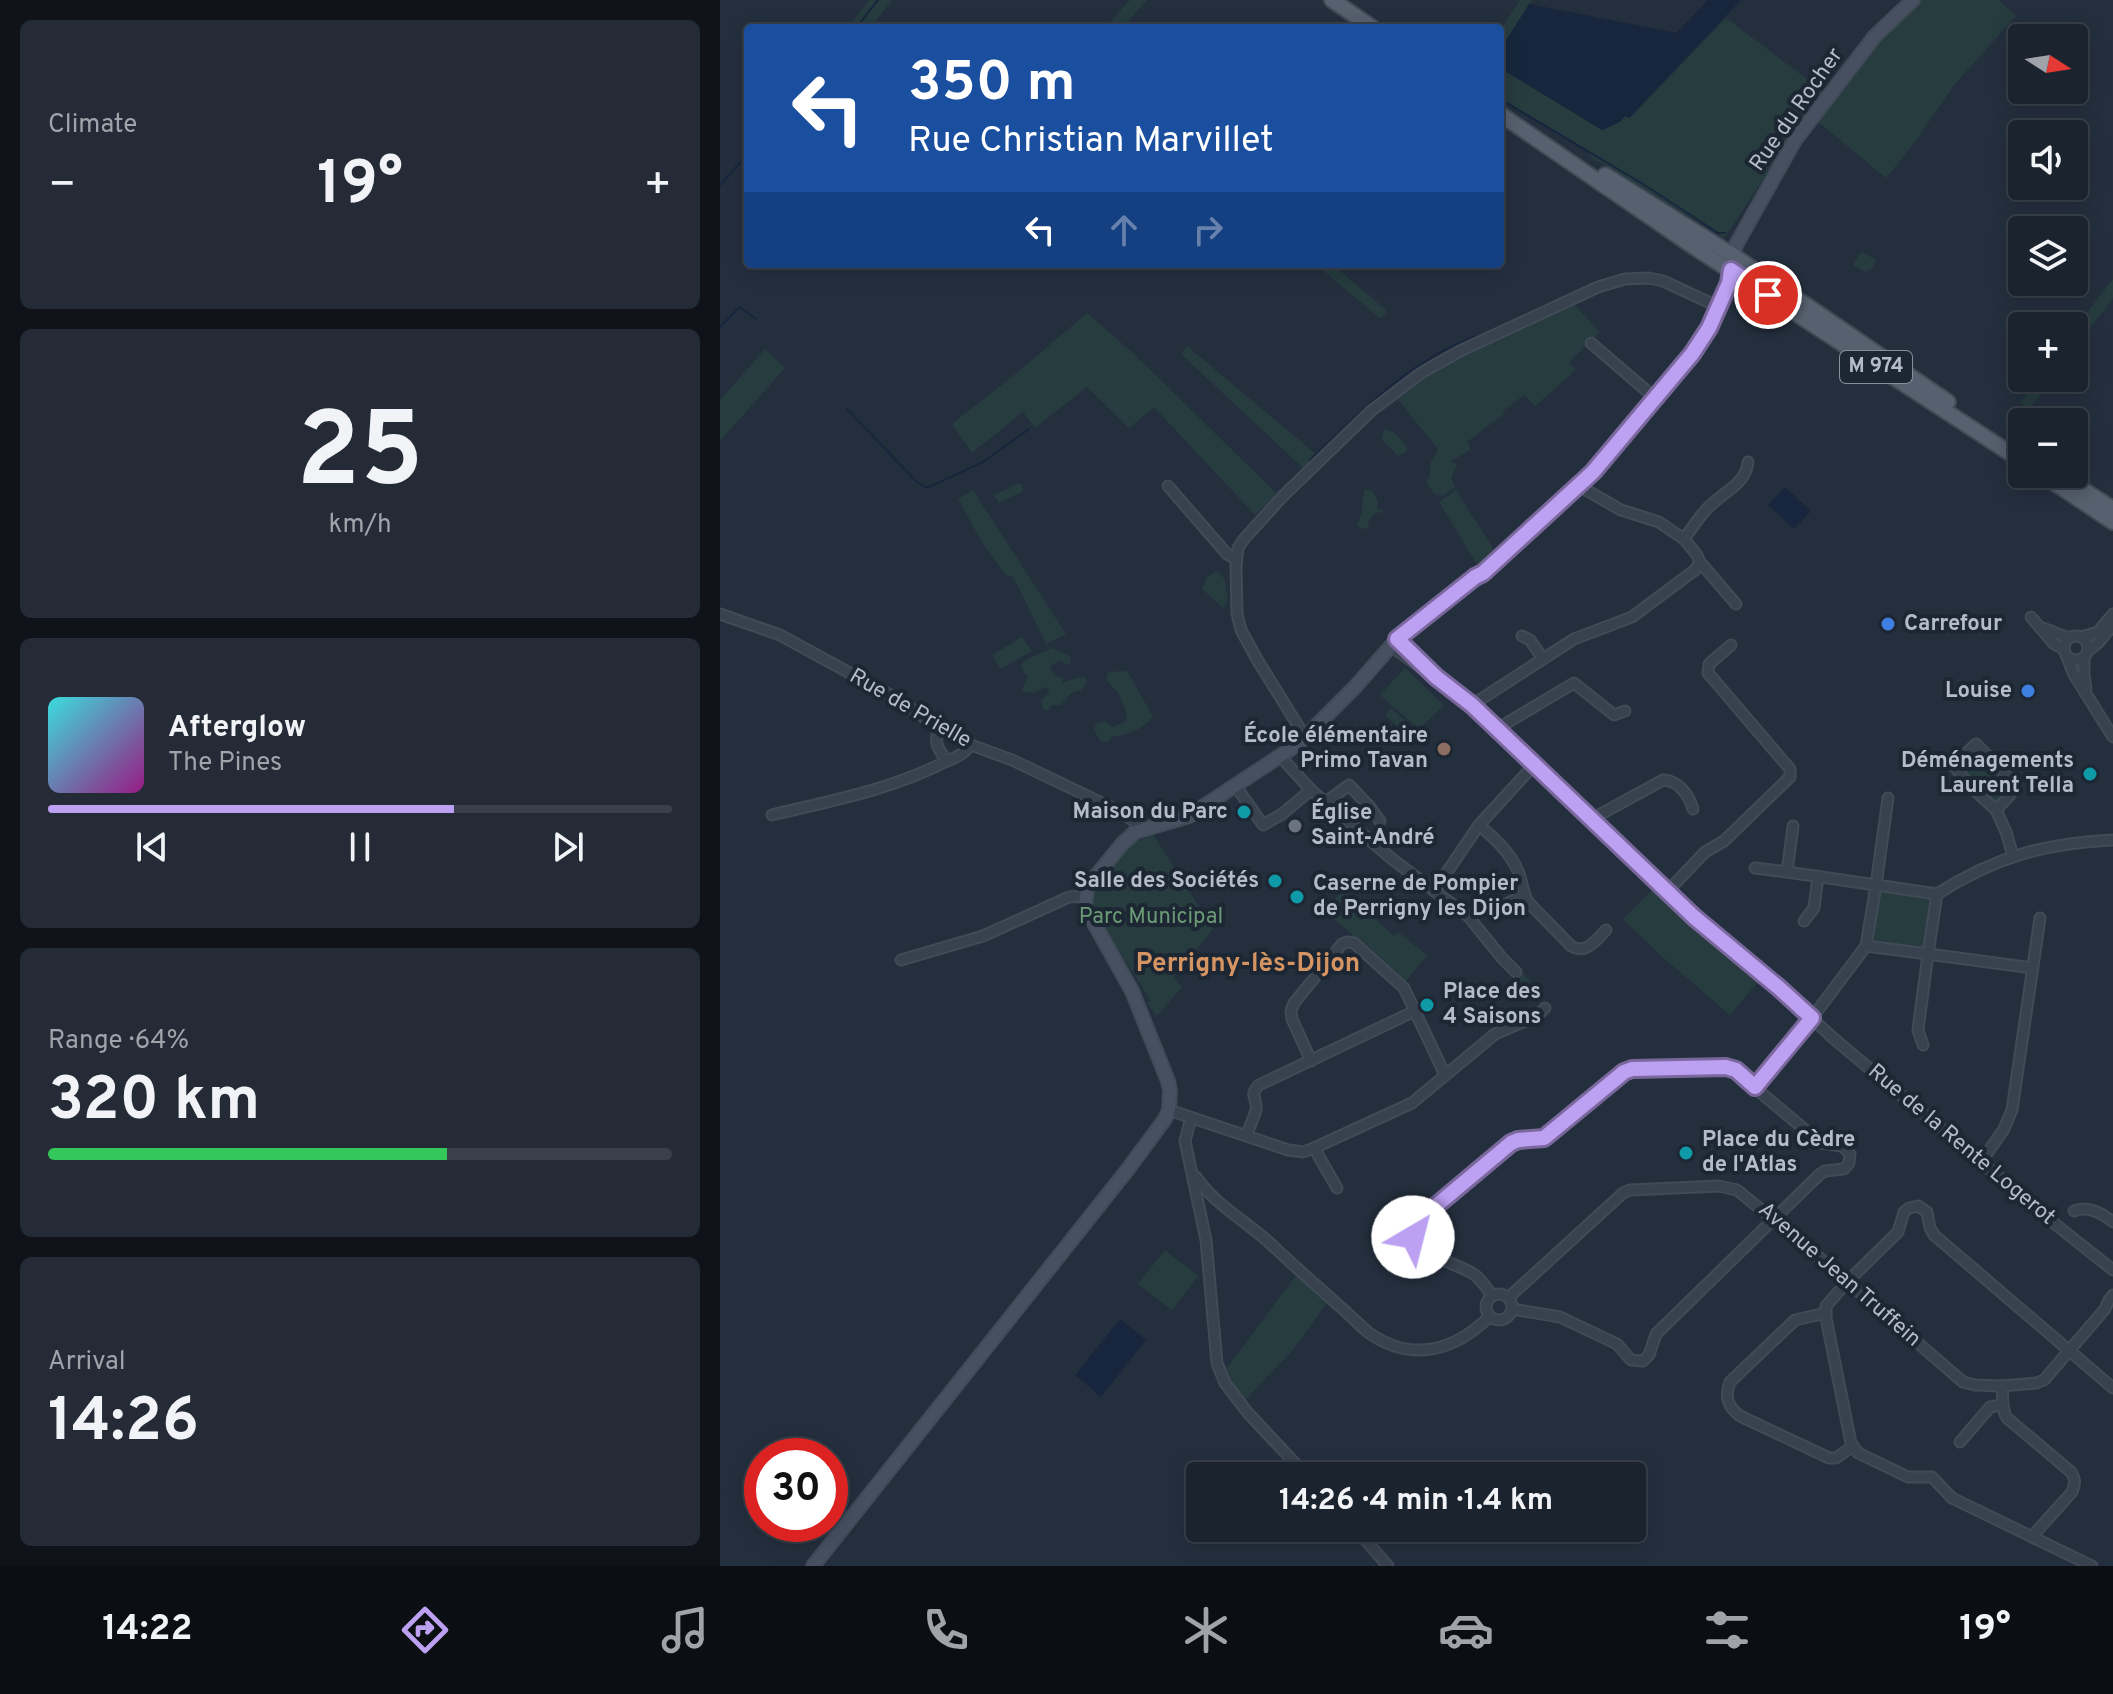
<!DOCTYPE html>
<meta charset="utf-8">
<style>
:root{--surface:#1b232e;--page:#242b36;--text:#f1f3f6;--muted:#a0a4aa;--line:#39404a;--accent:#bca0f2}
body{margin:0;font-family:Overpass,sans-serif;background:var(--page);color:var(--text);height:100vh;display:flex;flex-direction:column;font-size:30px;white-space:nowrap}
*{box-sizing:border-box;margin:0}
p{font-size:26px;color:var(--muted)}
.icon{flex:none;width:44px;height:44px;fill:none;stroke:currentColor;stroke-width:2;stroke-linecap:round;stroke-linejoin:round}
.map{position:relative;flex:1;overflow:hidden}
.drawer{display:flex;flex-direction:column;gap:20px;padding:20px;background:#0f1319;width:720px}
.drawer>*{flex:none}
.hud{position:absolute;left:24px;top:24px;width:760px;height:244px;border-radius:8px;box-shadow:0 4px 20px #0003,0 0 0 2px var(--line);background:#1a4fa0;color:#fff;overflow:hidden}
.needle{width:52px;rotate:102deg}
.tools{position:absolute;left:1288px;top:24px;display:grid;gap:16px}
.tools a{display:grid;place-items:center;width:80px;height:80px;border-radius:8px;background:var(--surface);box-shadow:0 4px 20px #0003,0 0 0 2px var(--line);font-size:40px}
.speed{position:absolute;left:24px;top:1438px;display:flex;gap:16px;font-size:40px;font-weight:700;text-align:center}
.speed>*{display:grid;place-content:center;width:104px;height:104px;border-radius:50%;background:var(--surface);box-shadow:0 4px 20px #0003,0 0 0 2px var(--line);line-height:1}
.speed .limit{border:12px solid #d22;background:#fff;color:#111}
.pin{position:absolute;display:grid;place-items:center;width:68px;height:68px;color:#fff;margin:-34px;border:4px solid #fff;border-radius:50%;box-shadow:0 2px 8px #0007}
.me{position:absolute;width:88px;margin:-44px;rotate:37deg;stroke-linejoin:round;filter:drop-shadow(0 0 6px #0008)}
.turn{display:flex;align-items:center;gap:28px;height:168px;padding:0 32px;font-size:36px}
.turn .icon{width:104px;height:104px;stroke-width:2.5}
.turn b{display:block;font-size:56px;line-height:68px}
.lanes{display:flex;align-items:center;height:76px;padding:0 32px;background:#0003;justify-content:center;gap:40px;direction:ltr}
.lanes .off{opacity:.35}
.big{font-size:60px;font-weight:700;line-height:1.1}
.drawer .tile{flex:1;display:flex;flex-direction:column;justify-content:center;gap:12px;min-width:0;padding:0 28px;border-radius:12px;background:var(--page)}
.drawer .dial{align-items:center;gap:0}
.dial b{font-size:104px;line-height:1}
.song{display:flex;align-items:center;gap:24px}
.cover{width:96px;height:96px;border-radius:12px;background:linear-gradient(135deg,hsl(180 70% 55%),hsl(310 70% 35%))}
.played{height:8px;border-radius:4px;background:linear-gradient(90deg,var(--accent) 65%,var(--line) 65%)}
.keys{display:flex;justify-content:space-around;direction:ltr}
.heat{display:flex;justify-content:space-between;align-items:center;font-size:44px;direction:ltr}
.charge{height:12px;border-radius:6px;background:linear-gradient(90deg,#34c759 64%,var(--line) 0)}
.trip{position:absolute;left:466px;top:1462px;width:460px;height:80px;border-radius:8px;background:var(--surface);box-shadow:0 4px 20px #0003,0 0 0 2px var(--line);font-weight:700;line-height:80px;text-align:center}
.menu{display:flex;height:128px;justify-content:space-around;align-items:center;background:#0b0e12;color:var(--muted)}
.menu .icon{width:56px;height:56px}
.menu .active{color:var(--accent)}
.menu b{font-size:36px;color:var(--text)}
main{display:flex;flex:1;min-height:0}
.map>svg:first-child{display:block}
</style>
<main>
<section class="drawer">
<div class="tile"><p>Climate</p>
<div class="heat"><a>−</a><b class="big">19°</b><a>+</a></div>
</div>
<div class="tile dial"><b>25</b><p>km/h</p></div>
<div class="tile">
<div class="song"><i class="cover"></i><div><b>Afterglow</b><p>The Pines</p></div></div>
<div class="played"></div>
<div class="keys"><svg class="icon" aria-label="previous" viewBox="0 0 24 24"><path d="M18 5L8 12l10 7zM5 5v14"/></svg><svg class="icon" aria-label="pause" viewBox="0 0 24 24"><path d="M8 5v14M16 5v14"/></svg><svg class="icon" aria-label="next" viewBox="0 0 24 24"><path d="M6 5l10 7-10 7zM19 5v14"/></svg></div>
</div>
<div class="tile"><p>Range · 64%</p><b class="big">320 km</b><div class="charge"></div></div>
<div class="tile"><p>Arrival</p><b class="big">14:26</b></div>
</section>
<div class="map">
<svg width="1393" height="1566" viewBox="0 0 1393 1566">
<rect width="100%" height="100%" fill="#242f3e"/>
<g fill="#263c3f">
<path d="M 149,0 L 172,0 L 150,28 L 128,28 Z"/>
<path d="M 410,0 L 427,0 L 402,28 L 385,28 Z"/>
<path d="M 800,0 L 812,0 L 780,50 L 780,31 Z"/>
<path d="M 1200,0 L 1278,0 L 1296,16 L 1235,84 L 1191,147 L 1166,178 L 1096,120 L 1171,27 Z"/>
<path d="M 1006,18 L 1103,91 C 1067,138 1038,190 1004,238 L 882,163 L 874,160 L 866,150 L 780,98 L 780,68 L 882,130 L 905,116 L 910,118 Z"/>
<path d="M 1141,252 L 1155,259 L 1156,262 L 1150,270 L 1145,272 L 1133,265 Z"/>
<path d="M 595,264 L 612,264 L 667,311 L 661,319 Z"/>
<path d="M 1393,279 L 1393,298 L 1354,349 L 1354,329 Z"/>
<path d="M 851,301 L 880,332 L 849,362 L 856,370 L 815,406 L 804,395 L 783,411 L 784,414 L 747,442 L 751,449 L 730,462 L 735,463 L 737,466 L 731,477 L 735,488 L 730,490 L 723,496 L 715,495 L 706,482 C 713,473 708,470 711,462 C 713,457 716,454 718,449 L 675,396 L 741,353 Z"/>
<path d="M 367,313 L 413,353 L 557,494 L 535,515 L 434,407 L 409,428 L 367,387 L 315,428 L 303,412 L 252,453 L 232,424 L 293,376 Z"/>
<path d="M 467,346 L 597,455 L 583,468 L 461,354 Z"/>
<path d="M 45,349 L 65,368 L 0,441 L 0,400 Z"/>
<path d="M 1318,378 L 1333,378 L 1309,409 L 1300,403 Z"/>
<path d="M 664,430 C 674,430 682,439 687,448 L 687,452 L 678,456 L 662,440 Z"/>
<path d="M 299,483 L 302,485 L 303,491 L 279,503 L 274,495 Z"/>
<path d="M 647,489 L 652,491 L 658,501 L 657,508 L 663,511 L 662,513 L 656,512 L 649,521 L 648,528 L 643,529 L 637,525 L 641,515 L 644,490 Z"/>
<path d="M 253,490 L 346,634 L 326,644 L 297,584 L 291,575 L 287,577 L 263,544 L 238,499 Z"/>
<path d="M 736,490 L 776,553 L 759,568 L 719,502 Z"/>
<path d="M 496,571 L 504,578 L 508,600 L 503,608 L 482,589 L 487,577 Z"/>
<path d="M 302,637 L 312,651 L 281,669 L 272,655 Z"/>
<path d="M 333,648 L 350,656 L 351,664 L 345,664 L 340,660 L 330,666 L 331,670 L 334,675 L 344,678 L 342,683 L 363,676 L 366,679 L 367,683 L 361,690 L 351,693 L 341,705 L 331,705 L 328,711 L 324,710 L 321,701 L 329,692 L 329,689 L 324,687 L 314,693 L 302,691 L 308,676 L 304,672 L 301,664 L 309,658 Z"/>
<path d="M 685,668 L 724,705 L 699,729 L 660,695 Z"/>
<path d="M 405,671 L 409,674 L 433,717 C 425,727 404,738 392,736 L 389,741 L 381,742 L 374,730 L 376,723 L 385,721 L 392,727 C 411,721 408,718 402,702 C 400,697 399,692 395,689 C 392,686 388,683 386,679 L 388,672 Z"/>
<path d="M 671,708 L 695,730 L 688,737 L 665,715 Z"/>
<path d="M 1250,751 L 1263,753 L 1290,785 C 1287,795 1279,801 1269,800 L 1238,769 L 1239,762 Z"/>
<path d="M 432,833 L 493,929 L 454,977 L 462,987 L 437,1016 L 427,1003 L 430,1000 L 370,905 L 373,885 L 390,863 L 417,841 L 429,837 Z"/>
<path d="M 935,887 L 973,924 L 1040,980 L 1010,1015 L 938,953 L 903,919 Z"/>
<path d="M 624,890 L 674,936 L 678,932 L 707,955 L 686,981 L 604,910 Z"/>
<path d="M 1165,890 L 1207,896 L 1212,902 L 1207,943 L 1202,949 L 1155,942 L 1152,934 L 1158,897 Z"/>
<path d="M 800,970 L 822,995 L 814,1000 L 794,977 Z"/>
<path d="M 445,1250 L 478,1276 L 452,1310 L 418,1284 Z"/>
<path d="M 576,1275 L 607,1303 L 573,1350 L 523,1402 L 504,1372 Z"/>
</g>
<g fill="#17263c">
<path d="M 988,0 L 1021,0 L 909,118 L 905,116 L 900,122 L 882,130 L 780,68 L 780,50 L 809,4 L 956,33 Z"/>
<path d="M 1065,487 L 1091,511 L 1074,529 L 1048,505 Z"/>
<path d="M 400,1319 L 426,1340 L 381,1397 L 355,1375 Z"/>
</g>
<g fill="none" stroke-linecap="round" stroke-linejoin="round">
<g stroke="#17263c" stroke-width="2">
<path d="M 626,0 L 668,28"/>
<path d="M 136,28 L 158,0"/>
<path d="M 780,99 L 923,184 L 998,233 L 1005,233"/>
<path d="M 0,185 L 28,154"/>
<path d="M 0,327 L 20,307 L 36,319"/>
<path d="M 126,408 L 196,481 L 207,488 L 263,462 L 309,429"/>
<path d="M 590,460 C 639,413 689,361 754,337"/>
</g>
<defs>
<g id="minor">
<path d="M 871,343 L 935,398"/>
<path d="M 448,486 L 507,554 L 516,559"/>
<path d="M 859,486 L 901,510 L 939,522 L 964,539 L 977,555 L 980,562"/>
<path d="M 964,539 C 973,527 981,513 992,504 C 1006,491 1026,483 1028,462"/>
<path d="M 0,614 L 60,635 L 181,701 L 220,729 L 243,742 L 292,760 L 399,811 L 414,821 L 420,830"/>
<path d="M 1311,617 L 1334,644 L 1344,649"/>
<path d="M 1323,628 L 1349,638"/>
<circle cx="1356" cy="648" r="12"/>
<path d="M 802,636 L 810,640 L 823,659"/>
<path d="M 1361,637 L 1378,632 L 1393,614"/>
<path d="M 677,639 L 709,669"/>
<path d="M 671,646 L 752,705 L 974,917 L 1058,987 L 1113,1038 L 1330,1220 L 1393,1270"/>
<path d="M 1368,651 L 1378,643 L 1393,625"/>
<path d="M 1347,657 L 1353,673 L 1393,737"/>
<path d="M 1364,657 L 1364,675 L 1366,689"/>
<path d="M 752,705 L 854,639 L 912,617 L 975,570 L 980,562 L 1016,604"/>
<path d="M 220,729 C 212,742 219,750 227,761"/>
<path d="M 778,730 L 785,724 L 854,683 L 894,715 L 905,711"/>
<path d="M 585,737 L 538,661 L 521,630 L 517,614 L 516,566 L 518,548 L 524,539 L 562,497 L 651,411 L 701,373 L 740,351 L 878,287 L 905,279 L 929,278 L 943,281 L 999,307"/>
<path d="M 1256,744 L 1296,785 L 1290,795 L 1276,810 L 1251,787 L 1233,765 Z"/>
<path d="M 560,756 L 591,790 L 672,859 L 748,916 L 782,958 L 796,972"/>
<path d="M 515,785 L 543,825 L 562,814 L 591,790"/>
<path d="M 606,802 L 629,785 L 650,807 L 660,821"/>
<path d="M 1276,810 L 1286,832 L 1293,856"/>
<path d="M 52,815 C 110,801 170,790 225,762 C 234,758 244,755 250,745"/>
<path d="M 875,820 L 881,814 L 943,780 C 958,780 969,795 973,809"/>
<path d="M 759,825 C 775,839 790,852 798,871 C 803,882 802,893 809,903 L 851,946 C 866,955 876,940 886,930"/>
<path d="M 1035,868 L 1067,872 L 1073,826"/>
<path d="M 1067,872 L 1156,885 L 1168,798"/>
<path d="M 1156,885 L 1217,894 L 1208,954 L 1146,946 Z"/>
<path d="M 714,891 L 759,825 L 814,765"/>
<path d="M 947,892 L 985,852 L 1004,841 L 1070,777 L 1070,769 L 988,673 L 989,664 L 1011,645"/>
<path d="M 1217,894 C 1275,857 1325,843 1393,840"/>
<path d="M 748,916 L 786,904 L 804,895"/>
<path d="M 1084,921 L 1094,908 L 1098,876"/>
<path d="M 181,960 L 263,936 L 349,897 L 365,896"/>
<path d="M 1203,1045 L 1198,1030 L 1208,954 L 1313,968"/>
<path d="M 591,1061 L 572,1019 L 571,1011 L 574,1003 L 622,944 L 627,942 L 634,943 L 684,988 L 725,1075"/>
<path d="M 1035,1087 L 1092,1018 L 1146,946"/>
<path d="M 449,1110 L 568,1150 L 583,1152 L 594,1148 L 692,1103 L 775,1034 L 817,1016 L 825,1008"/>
<path d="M 471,1118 L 465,1141 L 486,1240 L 497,1363 L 505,1383 L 528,1413 L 587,1476"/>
<path d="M 526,1136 C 529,1128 534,1118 536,1110 C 538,1098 528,1096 539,1085 L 695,1011"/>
<path d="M 594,1148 L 617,1188"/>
<path d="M 1261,1162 L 1284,1129 L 1292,1110 L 1320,918"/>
<path d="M 476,1177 C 496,1206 528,1222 553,1246 C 574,1266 596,1285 617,1304 C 628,1313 638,1324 649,1333 C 692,1363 735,1351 770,1316"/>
<path d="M 1354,1211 C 1368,1205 1382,1213 1393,1222"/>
<circle cx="779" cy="1307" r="13"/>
<path d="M 772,1296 C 767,1288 762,1281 755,1275 C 737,1262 686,1254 694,1226 L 791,1143 L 798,1140 L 824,1138 L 901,1074 L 910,1069 L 1011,1068 L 1101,1143 L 1122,1146 L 1130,1154 L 1129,1163 L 1124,1169 L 1105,1171 L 1100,1174 L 936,1334 L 929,1355 L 923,1361 L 911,1360 L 897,1344 L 840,1317 L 792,1309"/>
<path d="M 788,1298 L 903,1193 L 910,1190 L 999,1186 L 1017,1190 L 1086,1246 L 1243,1382 L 1255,1385 L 1281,1386 C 1285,1397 1280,1407 1287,1418 L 1351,1472 C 1356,1480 1355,1484 1352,1492 L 1317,1531 L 1314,1538"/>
<path d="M 1106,1313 L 1075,1320 L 1010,1382 C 1004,1397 1008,1407 1020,1416 L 1109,1458 L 1116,1458 L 1133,1446"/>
<path d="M 1281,1386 L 1316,1383 L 1324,1380 L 1385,1309 L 1389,1300 L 1393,1295"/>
<path d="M 1240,1442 L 1270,1407 L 1282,1405"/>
<path d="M 635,1528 L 668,1566"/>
<path d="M 1372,1566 L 1232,1498 L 1212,1477 L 1188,1477 L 1138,1453 L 1131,1443 L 1106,1318 L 1106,1306 L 1127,1282 L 1178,1232 L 1184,1212 L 1189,1208 L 1198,1206 L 1207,1212 L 1210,1228 L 1214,1235 L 1393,1388"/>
</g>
<path id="secondary" d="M 93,1566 L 408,1169 L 445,1119 L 449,1110 L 450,1091 L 448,1081 L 412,991 L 365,907 L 367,887 L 402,844 L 415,832 L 469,816 L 569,750 L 585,737 L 636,686 L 677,639 L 755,577 L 763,573 L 873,472 L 978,347 L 989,328 L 1009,283 L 1016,245 L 1075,140 L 1155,36 L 1193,0"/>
<g id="primary">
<path d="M 612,0 L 653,28"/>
<path d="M 780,114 L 974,247 L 1302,461"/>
<path d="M 885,175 L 1014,256 L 1228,402"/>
<path d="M 1321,474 L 1393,522"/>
<path d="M 1339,474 L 1393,509"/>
</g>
</defs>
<use href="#minor" stroke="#414a57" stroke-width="13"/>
<use href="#secondary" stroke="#414a57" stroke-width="16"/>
<use href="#primary" stroke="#414a57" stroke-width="18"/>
<use href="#minor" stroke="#38414e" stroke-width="9"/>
<use href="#secondary" stroke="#465061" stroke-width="12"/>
<use href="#primary" stroke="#56606e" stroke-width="14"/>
</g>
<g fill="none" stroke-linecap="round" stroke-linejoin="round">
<defs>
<path id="route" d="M 693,1237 L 694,1226 L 698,1221 L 791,1143 L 798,1140 L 824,1138 L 904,1072 L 912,1069 L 1006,1067 L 1016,1070 L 1035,1087 L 1092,1018 L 1058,987 L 974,917 L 752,705 L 716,677 L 677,639 L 755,577 L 763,573 L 873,472 L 972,354 L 989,328 L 1009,283 L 1011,270 L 1048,295"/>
</defs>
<use href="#route" stroke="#7a689d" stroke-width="20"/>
<use href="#route" stroke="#bca0f2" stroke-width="14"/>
</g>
<g fill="#3f7fe0" stroke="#1d2633" stroke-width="3">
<circle cx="1168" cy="624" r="8"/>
<circle cx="1308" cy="691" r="8"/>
</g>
<circle fill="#8d6e63" stroke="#1d2633" stroke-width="3" cx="724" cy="749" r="8"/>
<g fill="#0f9aa8" stroke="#1d2633" stroke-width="3">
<circle cx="1370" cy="774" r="8"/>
<circle cx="524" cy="812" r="8"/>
<circle cx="555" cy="881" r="8"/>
<circle cx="577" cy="897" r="8"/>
<circle cx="707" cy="1005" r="8"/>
<circle cx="966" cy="1153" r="8"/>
</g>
<circle fill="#6b7280" stroke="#1d2633" stroke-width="3" cx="575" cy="826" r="8"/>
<g text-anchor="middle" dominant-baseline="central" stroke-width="8" stroke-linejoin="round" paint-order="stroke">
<rect fill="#1d2633" stroke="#878f9c" stroke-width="2" x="1120" y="351" width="72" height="32" rx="6"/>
<g font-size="20" font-weight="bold" fill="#b4bcc9">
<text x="1156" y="367">M 974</text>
</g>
<g font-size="22" fill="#b4bcc9" stroke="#1d2633">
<text transform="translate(1077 110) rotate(-55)">Rue du Rocher</text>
<text transform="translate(190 709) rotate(30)">Rue de Prielle</text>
<text transform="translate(1241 1145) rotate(40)">Rue de la Rente Logerot</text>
<text transform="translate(1119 1275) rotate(41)">Avenue Jean Truffein</text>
</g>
<g font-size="22" font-weight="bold" fill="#b4bcc9" stroke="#1d2633" text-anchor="start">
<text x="1184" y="624">Carrefour</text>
<text x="1292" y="691" text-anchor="end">Louise</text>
<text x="708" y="736" text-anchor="end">École élémentaire<tspan x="708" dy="25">Primo Tavan</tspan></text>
<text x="1354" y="761" text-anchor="end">Déménagements<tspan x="1354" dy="25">Laurent Tella</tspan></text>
<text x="508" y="812" text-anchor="end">Maison du Parc</text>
<text x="591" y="813">Église<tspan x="591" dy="25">Saint-André</tspan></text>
<text x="539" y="881" text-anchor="end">Salle des Sociétés</text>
<text x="593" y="884">Caserne de Pompier<tspan x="593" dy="25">de Perrigny les Dijon</tspan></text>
<text x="723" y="992">Place des<tspan x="723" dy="25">4 Saisons</tspan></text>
<text x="982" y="1140">Place du Cèdre<tspan x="982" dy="25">de l'Atlas</tspan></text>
</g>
<g font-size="22" fill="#6b9a76" stroke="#1d2633">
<text x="431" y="917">Parc Municipal</text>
</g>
<g font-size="26" font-weight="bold" fill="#d59563" stroke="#1d2633">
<text x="528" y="964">Perrigny-lès-Dijon</text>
</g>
</g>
</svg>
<div class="tools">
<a><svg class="needle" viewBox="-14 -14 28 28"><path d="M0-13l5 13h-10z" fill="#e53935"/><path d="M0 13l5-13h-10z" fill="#a0a4aa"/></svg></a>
<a><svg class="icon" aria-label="sound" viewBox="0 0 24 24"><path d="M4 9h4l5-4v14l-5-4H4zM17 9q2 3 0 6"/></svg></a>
<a><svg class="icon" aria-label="layers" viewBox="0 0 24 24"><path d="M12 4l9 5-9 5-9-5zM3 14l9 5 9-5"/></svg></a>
<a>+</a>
<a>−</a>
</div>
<div class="speed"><div class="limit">30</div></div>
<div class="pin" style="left:1048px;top:295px;background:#d93025"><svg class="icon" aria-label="arrive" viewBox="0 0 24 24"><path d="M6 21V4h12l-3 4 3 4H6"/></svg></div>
<svg class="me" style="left:693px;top:1237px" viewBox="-20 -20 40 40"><circle r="19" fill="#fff"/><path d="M0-13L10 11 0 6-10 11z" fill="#bca0f2"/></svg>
<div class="trip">14:26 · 4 min · 1.4 km</div>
<div class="hud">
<div class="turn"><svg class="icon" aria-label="left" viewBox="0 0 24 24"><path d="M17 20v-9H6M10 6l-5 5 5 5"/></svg><div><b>350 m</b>Rue Christian Marvillet</div></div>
<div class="lanes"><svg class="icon" aria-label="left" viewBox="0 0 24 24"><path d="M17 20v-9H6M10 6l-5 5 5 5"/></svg><svg class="icon off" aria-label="ahead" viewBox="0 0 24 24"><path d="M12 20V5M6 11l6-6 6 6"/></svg><svg class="icon off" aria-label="right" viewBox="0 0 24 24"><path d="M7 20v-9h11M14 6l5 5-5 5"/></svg></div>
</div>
</div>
</main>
<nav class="menu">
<b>14:22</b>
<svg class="icon active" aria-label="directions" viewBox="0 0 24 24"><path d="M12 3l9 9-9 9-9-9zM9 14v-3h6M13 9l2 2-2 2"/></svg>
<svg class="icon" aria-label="music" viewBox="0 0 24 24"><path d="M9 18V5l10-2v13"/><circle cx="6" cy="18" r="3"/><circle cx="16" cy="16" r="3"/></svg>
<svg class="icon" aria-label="phone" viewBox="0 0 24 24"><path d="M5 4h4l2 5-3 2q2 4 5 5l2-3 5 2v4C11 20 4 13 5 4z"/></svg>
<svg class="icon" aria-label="climate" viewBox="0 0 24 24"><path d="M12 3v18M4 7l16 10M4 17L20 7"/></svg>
<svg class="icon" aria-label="car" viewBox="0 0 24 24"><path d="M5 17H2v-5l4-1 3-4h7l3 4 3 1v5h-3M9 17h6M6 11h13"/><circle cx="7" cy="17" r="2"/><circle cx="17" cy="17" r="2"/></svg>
<svg class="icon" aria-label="filters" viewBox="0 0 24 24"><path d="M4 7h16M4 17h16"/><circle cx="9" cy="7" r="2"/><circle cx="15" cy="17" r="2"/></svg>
<b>19°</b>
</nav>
